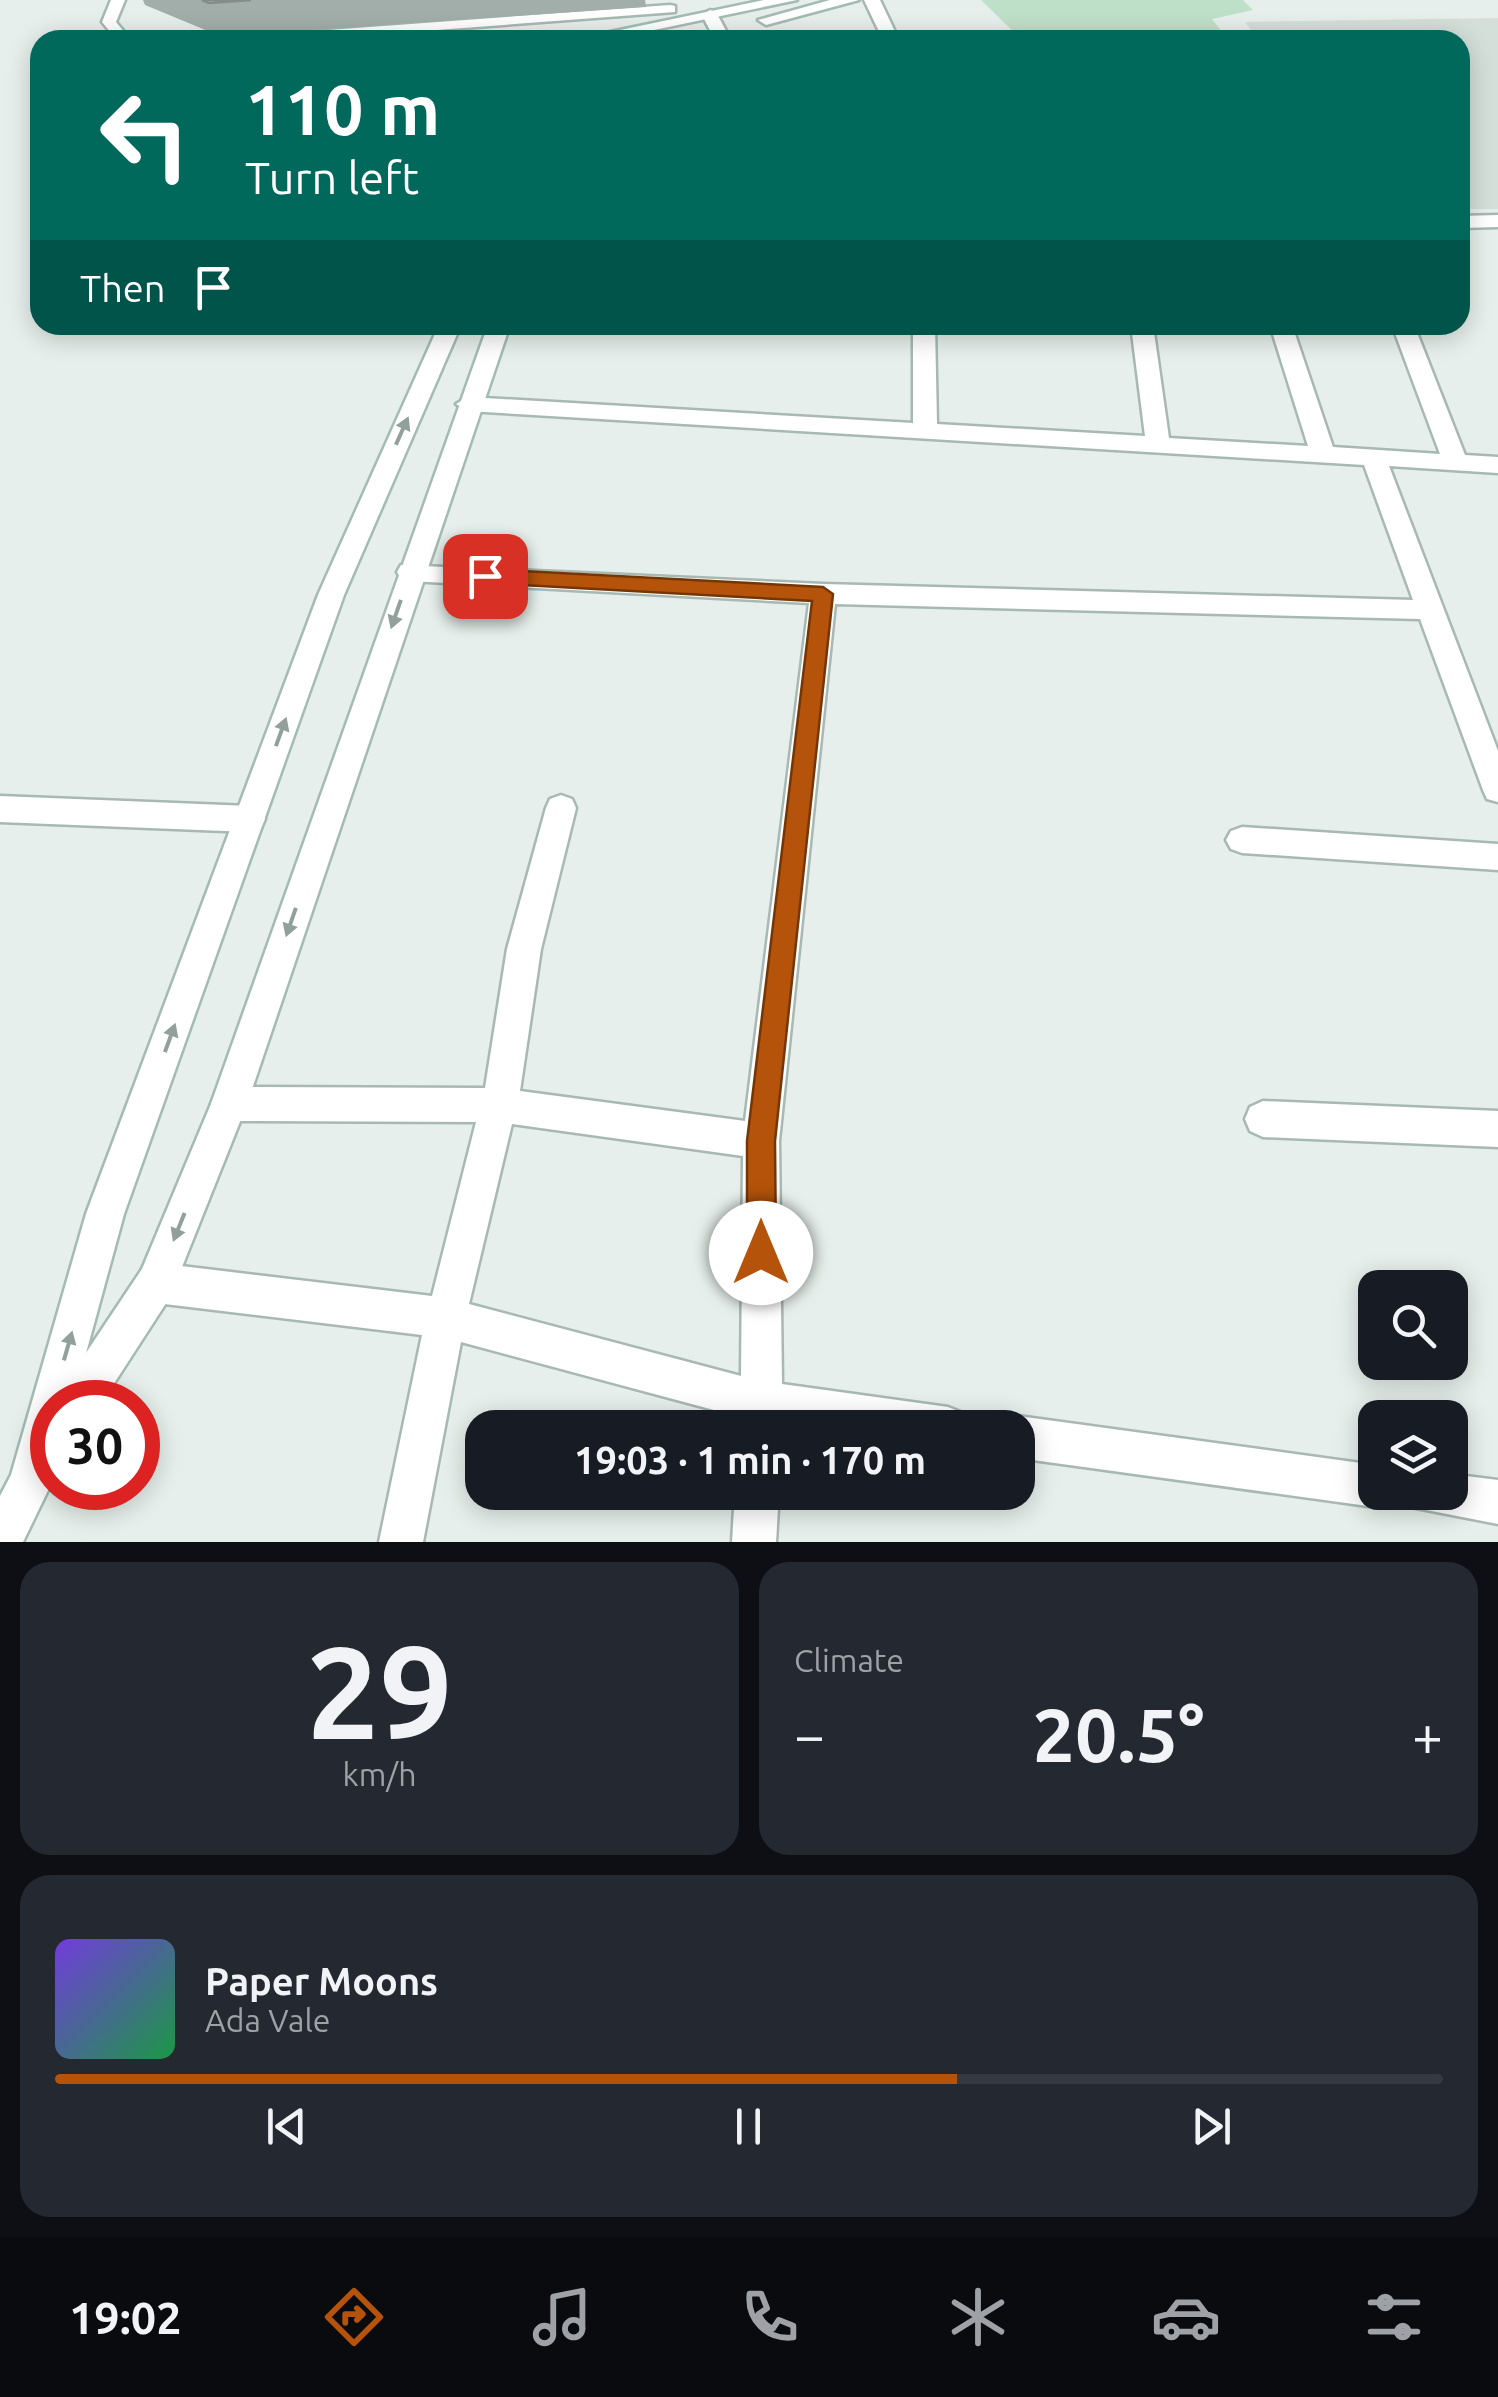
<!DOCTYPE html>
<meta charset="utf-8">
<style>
:root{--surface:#171b24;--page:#242831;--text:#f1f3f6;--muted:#9ea1a6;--line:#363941;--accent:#b45309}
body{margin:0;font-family:Ubuntu,sans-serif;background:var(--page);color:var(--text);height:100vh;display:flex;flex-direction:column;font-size:38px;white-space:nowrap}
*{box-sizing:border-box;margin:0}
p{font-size:32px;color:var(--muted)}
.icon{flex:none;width:55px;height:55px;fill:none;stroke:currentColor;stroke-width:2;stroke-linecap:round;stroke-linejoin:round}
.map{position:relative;height:1542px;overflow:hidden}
.sheet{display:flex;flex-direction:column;gap:20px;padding:20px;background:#0d0f14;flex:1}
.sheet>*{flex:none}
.guide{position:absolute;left:30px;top:30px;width:1440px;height:305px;border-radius:30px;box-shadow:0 5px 25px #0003;background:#00695c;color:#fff;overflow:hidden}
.controls{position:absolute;left:1358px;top:1270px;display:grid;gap:20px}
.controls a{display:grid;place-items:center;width:110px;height:110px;border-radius:20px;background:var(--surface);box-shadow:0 5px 25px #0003;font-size:50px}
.speed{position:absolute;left:30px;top:1380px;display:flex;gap:20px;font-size:50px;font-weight:700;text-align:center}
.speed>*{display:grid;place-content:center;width:130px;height:130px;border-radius:50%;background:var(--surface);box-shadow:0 5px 25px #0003;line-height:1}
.speed .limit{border:15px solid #d22;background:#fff;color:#111}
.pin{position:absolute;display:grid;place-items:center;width:85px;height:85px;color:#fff;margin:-42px;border-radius:20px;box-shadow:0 5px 15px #0006}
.me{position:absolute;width:110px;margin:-55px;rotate:0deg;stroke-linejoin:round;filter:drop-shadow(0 0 8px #0008)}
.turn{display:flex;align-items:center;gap:35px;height:210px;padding:0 50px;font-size:45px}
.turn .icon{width:130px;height:130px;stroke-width:2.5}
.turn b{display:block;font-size:70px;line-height:85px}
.then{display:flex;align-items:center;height:95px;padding:0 50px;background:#0003;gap:20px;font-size:38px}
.big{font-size:75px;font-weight:700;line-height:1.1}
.sheet .card{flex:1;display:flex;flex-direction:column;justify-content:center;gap:15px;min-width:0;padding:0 35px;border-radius:30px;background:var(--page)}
.sheet .dial{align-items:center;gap:0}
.dial b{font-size:130px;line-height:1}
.song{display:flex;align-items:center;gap:30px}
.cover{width:120px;height:120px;border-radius:15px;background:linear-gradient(135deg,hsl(260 70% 55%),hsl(140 70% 35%))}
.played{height:10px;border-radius:5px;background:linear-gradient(90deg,var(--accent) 65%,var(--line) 65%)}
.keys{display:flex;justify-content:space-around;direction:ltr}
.heat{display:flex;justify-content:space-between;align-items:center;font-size:55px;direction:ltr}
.sheet .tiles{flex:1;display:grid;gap:20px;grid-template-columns:1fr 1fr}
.card:last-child{grid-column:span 2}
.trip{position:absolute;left:465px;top:1410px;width:570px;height:100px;border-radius:30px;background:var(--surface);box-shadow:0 5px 25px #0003;font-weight:700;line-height:100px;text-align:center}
.tab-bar{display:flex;height:160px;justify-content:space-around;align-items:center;background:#090b0e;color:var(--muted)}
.tab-bar .icon{width:70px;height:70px}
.tab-bar .current{color:var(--accent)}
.tab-bar b{font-size:45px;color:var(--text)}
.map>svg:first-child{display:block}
</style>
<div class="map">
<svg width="1498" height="1542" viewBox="0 0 1498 1542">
<rect width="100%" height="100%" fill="#e6efeb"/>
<path fill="#d4dfda" d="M 1498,18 L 1498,209 L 1460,209 L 1460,40 L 1258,40 L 1245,22 Z"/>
<path fill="#bfe0c8" d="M 981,0 L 1243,0 L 1253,10 L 1212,19 L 1226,37 L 1022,40 Z"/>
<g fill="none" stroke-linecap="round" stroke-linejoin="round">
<defs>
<g id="lane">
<path d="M 111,0 L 125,0 L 116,22 L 131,40 L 117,40 L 102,22 Z"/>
<path d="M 670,5 L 675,6 L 675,12 L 303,40 L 239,40 L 246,36 Z"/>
</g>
<g id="street">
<path d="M 864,0 L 880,0 L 899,40 L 883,40 Z"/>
<path d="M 710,10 L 716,12 L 731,40 L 715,40 L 702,15 Z"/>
<path d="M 1498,215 L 1498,227 L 1460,228 L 1460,216 Z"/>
<path d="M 913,325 L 935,325 L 937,424 L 1145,436 L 1131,325 L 1153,325 L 1169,438 L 1308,446 L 1270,325 L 1292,325 L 1333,447 L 1440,454 L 1392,325 L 1414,325 L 1465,455 L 1498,457 L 1498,473 L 1389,466 L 1498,751 L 1498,802 L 1487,799 L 1483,790 L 1420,619 L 835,604 L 779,1141 L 782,1384 L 948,1407 L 963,1413 L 969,1428 L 740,1428 L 740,1417 L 461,1342 L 423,1542 L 379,1542 L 422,1335 L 156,1303 L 142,1297 L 136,1283 L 142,1269 L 156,1263 L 432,1296 L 476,1122 L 229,1121 L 216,1116 L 211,1104 L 216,1092 L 229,1087 L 485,1088 L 507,949 L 546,808 L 550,799 L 561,795 L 572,799 L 576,808 L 541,949 L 520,1091 L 745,1121 L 809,603 L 410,581 L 401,579 L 397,572 L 401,565 L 823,584 L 1413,600 L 1364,465 L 468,411 L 456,404 L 468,397 L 913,423 ZM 512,1124 L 743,1156 L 741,1376 L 469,1304 Z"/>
<path d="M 0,796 L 250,806 L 261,810 L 265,819 L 261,828 L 250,832 L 0,822 Z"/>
<path d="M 1242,827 L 1498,844 L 1498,870 L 1242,853 L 1231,849 L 1226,840 L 1231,831 Z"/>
<path d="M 1263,1101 L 1498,1111 L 1498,1147 L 1263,1137 L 1250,1131 L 1245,1119 L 1250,1107 Z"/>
<path d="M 1018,1416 L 1375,1465 L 1375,1492 L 1394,1492 L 1390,1501 L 1375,1507 L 1018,1458 L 1018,1428 L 1001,1428 Z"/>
<path d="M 1450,1474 L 1498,1480 L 1498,1524 L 1411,1507 L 1405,1492 L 1450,1492 Z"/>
<path d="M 735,1492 L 779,1492 L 776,1542 L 732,1542 Z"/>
</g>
<g id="secondary">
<path d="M 764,0 L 797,0 L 606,40 L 572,40 Z"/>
<path d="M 830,0 L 859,0 L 766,25 L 758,20 Z"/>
<path d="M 439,325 L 461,325 L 344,595 L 124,1214 L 86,1353 L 142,1269 L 211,1104 L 488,325 L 510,325 L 247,1104 L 170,1297 L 102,1402 L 52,1402 L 52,1482 L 23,1542 L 0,1542 L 0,1496 L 11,1475 L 86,1214 L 318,595 Z"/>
</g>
</defs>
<use href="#lane" stroke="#a8b8b2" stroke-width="5"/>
<use href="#street" stroke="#a8b8b2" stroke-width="5"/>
<use href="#secondary" stroke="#a4bbb3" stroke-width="5"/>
<use href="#lane" fill="#fff" fill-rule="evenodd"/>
<use href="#street" fill="#fff" fill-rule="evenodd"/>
<use href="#secondary" fill="#fff" fill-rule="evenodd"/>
</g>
<path fill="#a1aea9" d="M 143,0 L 645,0 L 646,7 L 220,36 L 145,5 Z"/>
<path fill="#bbcac4" stroke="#838d89" stroke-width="2.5" d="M 202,0 L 251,0 L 209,3 Z"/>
<defs><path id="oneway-solid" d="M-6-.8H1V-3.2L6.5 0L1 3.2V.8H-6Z" transform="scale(2.5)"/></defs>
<g fill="#92a09c">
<use href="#oneway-solid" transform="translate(402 431) rotate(-66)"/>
<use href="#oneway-solid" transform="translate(396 614) rotate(109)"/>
<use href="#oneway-solid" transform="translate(281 732) rotate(-70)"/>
<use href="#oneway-solid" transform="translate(291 922) rotate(109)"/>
<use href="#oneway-solid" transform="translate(170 1038) rotate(-70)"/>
<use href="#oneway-solid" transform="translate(179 1227) rotate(112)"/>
<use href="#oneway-solid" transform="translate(68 1346) rotate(-74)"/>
</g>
<path fill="#b45309" stroke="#753606" stroke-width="2.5" d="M 485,569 L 823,587 L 833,594 L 775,1141 L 776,1253 L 772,1263 L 761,1268 L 751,1263 L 747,1253 L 747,1141 L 812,601 L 485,583 L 475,576 Z"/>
</svg>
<div class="controls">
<a><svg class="icon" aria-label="search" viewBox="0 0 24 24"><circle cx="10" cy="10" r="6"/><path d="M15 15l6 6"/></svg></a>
<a><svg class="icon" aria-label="layers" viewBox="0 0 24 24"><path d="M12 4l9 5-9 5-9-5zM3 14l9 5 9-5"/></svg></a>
</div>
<div class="speed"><div class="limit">30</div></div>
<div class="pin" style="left:485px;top:576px;background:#d93025"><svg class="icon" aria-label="arrive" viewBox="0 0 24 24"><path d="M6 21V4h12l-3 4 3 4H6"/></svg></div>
<svg class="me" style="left:761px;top:1253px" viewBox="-20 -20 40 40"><circle r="19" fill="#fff"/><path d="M0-13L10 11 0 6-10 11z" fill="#b45309"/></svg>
<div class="trip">19:03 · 1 min · 170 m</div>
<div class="guide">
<div class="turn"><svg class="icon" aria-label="left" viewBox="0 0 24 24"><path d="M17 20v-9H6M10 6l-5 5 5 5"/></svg><div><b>110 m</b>Turn left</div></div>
<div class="then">Then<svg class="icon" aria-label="arrive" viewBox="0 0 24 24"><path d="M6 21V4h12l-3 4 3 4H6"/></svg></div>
</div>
</div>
<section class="sheet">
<div class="tiles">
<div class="card dial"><b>29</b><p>km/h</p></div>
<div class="card"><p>Climate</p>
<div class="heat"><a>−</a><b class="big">20.5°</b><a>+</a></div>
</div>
<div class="card">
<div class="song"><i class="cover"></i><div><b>Paper Moons</b><p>Ada Vale</p></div></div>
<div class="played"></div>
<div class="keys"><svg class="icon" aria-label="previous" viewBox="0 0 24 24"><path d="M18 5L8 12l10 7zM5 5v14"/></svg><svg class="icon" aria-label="pause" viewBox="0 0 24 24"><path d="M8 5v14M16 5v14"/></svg><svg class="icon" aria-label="next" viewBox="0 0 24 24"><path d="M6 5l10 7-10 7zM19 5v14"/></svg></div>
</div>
</div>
</section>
<nav class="tab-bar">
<b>19:02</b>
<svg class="icon current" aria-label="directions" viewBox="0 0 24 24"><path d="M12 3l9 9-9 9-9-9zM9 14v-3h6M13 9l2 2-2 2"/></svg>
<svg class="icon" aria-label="music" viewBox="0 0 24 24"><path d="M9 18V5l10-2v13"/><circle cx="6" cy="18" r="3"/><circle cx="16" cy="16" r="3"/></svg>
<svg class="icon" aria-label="phone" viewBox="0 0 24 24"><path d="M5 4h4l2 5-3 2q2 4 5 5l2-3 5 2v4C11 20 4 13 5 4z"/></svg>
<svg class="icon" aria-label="climate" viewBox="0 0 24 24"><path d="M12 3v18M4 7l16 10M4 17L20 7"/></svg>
<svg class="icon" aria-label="car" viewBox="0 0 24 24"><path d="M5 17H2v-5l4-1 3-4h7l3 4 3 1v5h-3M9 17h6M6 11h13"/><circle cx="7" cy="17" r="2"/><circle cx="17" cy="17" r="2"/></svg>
<svg class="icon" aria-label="filters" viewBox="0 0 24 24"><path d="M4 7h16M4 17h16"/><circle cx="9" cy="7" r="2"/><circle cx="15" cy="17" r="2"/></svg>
</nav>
